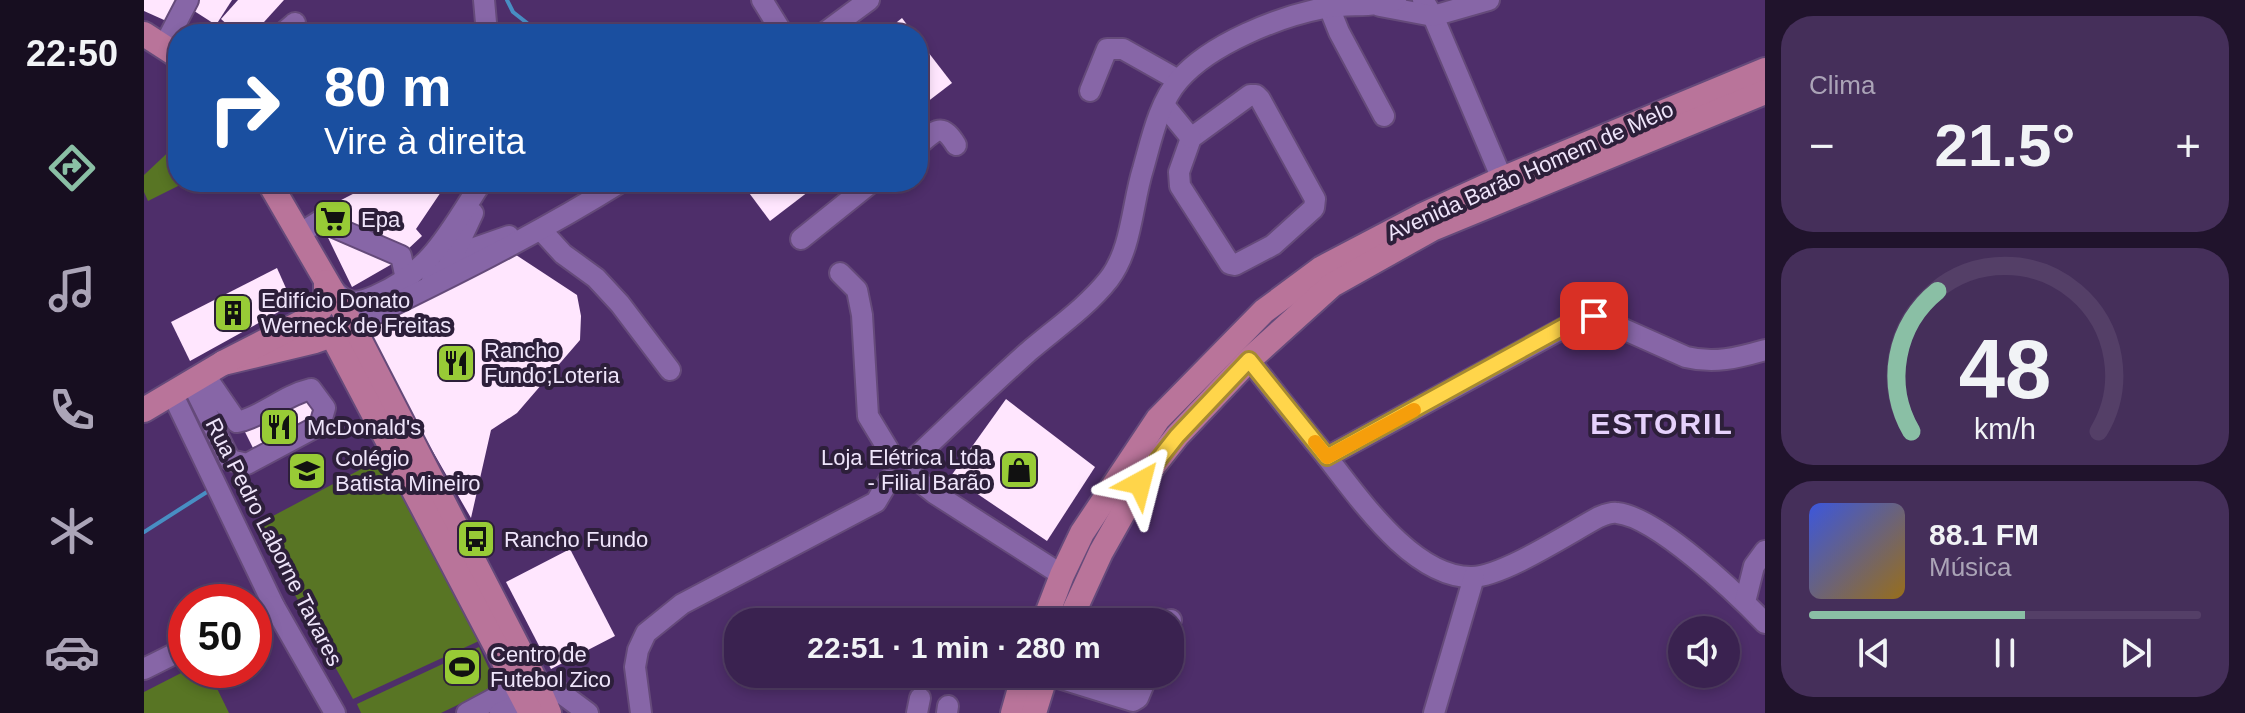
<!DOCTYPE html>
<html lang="pt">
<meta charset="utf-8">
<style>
:root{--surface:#3a2250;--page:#452f5a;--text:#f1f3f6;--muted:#aba4b7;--line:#543f67;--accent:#8abfa5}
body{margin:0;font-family:Helvetica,sans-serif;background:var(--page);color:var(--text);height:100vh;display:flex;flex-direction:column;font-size:30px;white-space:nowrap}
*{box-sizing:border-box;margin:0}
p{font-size:26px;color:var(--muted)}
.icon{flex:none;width:44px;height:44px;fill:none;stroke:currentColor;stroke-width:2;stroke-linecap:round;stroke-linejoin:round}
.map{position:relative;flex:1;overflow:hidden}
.drawer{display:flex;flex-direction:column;gap:16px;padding:16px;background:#20132c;width:480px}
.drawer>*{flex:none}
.guide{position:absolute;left:24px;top:24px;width:760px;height:168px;border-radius:32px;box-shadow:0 4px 12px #0003,0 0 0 2px var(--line);background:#1a4fa0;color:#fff;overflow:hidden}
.buttons{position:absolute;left:1524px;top:616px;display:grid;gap:16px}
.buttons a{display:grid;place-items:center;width:72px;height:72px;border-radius:50%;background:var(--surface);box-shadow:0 4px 12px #0003,0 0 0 2px var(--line);font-size:40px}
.speed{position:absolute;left:24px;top:584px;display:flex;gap:16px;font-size:40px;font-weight:700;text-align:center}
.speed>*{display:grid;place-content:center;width:104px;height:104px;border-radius:50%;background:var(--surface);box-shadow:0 4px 12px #0003,0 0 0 2px var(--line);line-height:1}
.speed .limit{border:12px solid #d22;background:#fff;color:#111}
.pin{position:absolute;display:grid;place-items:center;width:68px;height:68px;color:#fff;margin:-34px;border-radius:16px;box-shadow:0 4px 12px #0006}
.me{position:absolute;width:88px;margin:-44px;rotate:38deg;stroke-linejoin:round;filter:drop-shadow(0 0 6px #0008)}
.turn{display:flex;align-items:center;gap:28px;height:168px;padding:0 24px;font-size:36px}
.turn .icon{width:104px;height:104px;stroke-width:2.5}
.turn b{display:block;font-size:56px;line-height:68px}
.big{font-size:60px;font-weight:600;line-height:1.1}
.drawer .tile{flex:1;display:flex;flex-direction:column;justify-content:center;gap:12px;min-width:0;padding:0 28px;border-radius:32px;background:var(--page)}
.drawer .dial{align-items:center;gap:0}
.dial svg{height:208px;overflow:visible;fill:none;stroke:var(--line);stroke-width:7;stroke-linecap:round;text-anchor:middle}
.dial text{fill:var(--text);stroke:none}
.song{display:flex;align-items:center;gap:24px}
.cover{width:96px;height:96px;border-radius:12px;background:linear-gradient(135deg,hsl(230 70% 55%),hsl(40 70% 35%))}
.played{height:8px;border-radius:4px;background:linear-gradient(90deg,var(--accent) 55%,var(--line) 55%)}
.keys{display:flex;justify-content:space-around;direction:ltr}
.heat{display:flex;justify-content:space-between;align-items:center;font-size:44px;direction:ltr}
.trip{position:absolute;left:580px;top:608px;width:460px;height:80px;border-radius:32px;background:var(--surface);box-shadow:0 4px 12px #0003,0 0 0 2px var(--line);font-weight:600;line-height:80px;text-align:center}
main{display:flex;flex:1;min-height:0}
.menu{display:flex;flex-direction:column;width:144px;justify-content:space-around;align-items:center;background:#170e20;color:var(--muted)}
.menu .icon{width:56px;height:56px}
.menu .selected{color:var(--accent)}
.menu b{font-size:36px;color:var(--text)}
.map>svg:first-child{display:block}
</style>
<main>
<nav class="menu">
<b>22:50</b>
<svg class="icon selected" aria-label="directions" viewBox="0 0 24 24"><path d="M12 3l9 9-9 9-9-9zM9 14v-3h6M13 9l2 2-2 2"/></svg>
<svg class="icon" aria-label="music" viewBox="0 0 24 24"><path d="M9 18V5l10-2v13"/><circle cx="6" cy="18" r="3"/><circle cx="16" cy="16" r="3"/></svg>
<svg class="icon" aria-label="phone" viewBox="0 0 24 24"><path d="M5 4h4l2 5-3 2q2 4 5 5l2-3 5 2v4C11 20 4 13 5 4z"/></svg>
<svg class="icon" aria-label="climate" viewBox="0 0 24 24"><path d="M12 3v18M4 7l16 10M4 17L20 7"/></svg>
<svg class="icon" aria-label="car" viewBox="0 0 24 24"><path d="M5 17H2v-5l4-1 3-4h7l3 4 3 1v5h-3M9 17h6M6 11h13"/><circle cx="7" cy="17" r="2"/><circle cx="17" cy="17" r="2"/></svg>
</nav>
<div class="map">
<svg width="1621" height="713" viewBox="0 0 1621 713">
<rect width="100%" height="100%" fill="#4e2e6a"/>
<g fill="#587524">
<path d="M 34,143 L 34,182 L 42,182 L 4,201 L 0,192 L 0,175 Z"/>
<path d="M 238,458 L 335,641 L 209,699 L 112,525 Z"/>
<path d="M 335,647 L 353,686 L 297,713 L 217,713 L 213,704 Z"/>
<path d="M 43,670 L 64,670 L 85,713 L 0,713 L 0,692 Z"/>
</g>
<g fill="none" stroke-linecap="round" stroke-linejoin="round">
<g stroke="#488ec3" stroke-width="4">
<path d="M 363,0 L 369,12 L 397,34"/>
<path d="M 366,184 L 367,182"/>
<path d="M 0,532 L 66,490"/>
</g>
</g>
<g fill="#ffe6fe">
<path d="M 0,0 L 41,0 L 29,24 L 0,11 Z"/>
<path d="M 49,0 L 88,0 L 72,25 L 44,7 Z"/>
<path d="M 94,0 L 140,0 L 109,34 L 94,34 L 77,19 Z"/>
<path d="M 758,18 L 770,34 L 738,34 Z"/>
<path d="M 774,39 L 808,83 L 774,109 Z"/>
<path d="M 232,182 L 292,182 L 301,186 L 272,229 L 278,236 L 248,264 L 208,287 L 172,213 Z"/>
<path d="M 597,182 L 677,182 L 626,221 Z"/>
<path d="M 366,251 L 433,295 L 437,316 L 436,340 L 373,413 L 347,430 L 327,518 L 218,328 Z"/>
<path d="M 133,268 L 149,304 L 46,361 L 27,322 Z"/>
<path d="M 166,394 L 176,413 L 112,454 L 100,430 Z"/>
<path d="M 862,399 L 951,467 L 903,541 L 807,476 Z"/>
<path d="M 426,549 L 471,636 L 407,669 L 362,582 Z"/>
</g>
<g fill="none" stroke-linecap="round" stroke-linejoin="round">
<defs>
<g id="minor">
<path d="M 340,0 L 343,34"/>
<path d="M 618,0 L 639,34"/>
<path d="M 1279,0 L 1289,16 L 1364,193"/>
<path d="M 1236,6 L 1289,16 L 1345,0"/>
<path d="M 1185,7 L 1195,32 L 1240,116"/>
<path d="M 138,34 L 151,23"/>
<path d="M 679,34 L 725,0"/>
<path d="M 20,46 L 44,0"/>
<path d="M 946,91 L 963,49 L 979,49 L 1034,80"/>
<path d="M 1106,95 L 1112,95 L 1116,99 L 1171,199 L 1170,208 L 1129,245 L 1091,265 L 1086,264 L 1036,186 L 1035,172 L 1047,138 Z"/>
<path d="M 1020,105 L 1047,138"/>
<path d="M 774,145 C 792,131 797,121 812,145"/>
<path d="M 398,231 L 419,254 L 452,278 L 476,304 L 526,370"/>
<path d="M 155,234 L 176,221 L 257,256 L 262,279"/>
<path d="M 657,239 L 728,182"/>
<path d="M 305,257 L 365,236"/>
<path d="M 696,273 L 713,290 L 718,315 L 724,416 L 744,449"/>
<path d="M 288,280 L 304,267 L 329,213"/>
<path d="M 189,289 C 203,305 212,304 231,296 C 285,273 305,233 335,186"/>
<path d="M 194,332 C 290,285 386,239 477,182"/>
<path d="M 1105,360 C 1129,390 1153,421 1178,451 C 1212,493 1267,578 1328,577 C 1360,576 1425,533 1455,517 C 1460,515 1467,512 1473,513 C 1513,517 1592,593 1621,623"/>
<path d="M 47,381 L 86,460 L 103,464 L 176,425 L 181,408 L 167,389 C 138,396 120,416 93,422 L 60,374"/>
<path d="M 28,393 L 130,606 L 191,713"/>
<path d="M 773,456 C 810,421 846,386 884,352 C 911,329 943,307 965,279 C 988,249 988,204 999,169 C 1007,141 1015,102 1035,80 C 1066,44 1134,17 1180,8 C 1204,3 1229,8 1252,0"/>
<path d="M 1183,457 L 1440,317 L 1450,316 L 1542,357 C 1570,364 1593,358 1621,350"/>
<path d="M 770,477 L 790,493 L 918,575"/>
<path d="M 1601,602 L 1610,566 L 1621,551"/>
<path d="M 110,615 L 130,606"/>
<path d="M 1026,622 L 1027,620"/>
<path d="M 0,669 L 42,648"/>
<path d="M 902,674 L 989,701 L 994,698 L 1004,674"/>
<path d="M 323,713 L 387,679"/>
<path d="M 356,713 L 396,694 L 417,693 L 444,713"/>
<path d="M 497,713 L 491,667 L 494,650 L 502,633 L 538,604 L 732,502 L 745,480"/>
<path d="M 773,713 L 776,698"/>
<path d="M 803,713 L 804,706"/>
<path d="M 1290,713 L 1330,577"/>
</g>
<g id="major">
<path d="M 0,34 L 34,56"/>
<path d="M 125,182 L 208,325 L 390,678 L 405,713"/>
<path d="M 79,363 L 171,341 L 188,335 L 387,713"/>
<path d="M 0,410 L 79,363 L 172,315 L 182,301 L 182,282"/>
<path d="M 900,622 L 918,575 L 938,533 L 1014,419 L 1120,311 L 1178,268 L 1277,216 L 1358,179 L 1621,70"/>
<path d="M 925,622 L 957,552 L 996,483 L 1033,436 L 1105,360 L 1188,285 L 1288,229 L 1621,92"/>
<path d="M 869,713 L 880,674"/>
<path d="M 890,713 L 902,674"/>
</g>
</defs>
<use href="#minor" stroke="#654a7a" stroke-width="24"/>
<use href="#major" stroke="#654a7a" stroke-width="28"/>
<use href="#minor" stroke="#8766a7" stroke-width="20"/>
<use href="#major" stroke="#b9749a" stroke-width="24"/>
</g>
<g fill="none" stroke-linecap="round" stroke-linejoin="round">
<defs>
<path id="route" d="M 996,483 L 1033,436 L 1105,360 L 1183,457 L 1430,321 L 1450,316"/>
</defs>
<use href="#route" stroke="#a68a30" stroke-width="20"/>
<use href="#route" stroke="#ffd54a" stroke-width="14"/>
<path stroke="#f59e0b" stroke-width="14" d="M 1171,442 L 1183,457 L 1270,410"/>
</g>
<defs>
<symbol id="supermarket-square" viewBox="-11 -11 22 22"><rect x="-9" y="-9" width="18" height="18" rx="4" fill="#98cb36" stroke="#2d1f3a"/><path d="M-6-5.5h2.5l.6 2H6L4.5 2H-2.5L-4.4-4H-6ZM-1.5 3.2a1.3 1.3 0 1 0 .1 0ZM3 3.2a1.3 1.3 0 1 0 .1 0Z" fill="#111"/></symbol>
<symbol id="building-square" viewBox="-11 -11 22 22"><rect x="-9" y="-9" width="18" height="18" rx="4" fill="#98cb36" stroke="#2d1f3a"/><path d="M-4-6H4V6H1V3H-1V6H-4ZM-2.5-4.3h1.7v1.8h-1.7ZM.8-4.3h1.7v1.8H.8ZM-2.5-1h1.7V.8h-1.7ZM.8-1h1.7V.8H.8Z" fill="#111"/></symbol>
<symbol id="restaurant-square" viewBox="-11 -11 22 22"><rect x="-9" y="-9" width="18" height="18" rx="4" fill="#98cb36" stroke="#2d1f3a"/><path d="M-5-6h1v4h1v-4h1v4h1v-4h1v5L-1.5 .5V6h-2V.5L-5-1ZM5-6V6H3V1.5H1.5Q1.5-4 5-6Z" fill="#111"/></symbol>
<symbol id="shop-square" viewBox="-11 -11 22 22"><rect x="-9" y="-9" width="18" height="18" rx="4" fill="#98cb36" stroke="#2d1f3a"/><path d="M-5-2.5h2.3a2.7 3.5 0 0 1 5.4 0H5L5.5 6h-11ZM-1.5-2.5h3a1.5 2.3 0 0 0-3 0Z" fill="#111"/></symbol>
<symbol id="school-square" viewBox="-11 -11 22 22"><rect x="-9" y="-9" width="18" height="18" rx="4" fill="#98cb36" stroke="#2d1f3a"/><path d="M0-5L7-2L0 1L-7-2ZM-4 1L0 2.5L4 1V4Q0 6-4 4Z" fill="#111"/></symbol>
<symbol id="bus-square" viewBox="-11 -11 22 22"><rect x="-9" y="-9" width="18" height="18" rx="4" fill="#98cb36" stroke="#2d1f3a"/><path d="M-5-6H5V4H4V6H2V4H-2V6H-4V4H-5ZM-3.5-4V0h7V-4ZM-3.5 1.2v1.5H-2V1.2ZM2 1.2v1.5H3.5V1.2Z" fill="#111"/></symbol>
<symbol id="stadium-square" viewBox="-11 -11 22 22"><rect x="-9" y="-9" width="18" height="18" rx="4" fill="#98cb36" stroke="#2d1f3a"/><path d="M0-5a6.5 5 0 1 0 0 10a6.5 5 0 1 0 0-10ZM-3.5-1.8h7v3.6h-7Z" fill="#111"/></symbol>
</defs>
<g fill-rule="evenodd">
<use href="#supermarket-square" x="167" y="197" width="44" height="44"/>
<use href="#building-square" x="67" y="291" width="44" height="44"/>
<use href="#restaurant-square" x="290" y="341" width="44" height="44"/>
<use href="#restaurant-square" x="113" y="405" width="44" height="44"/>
<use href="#shop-square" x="853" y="448" width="44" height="44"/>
<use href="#school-square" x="141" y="449" width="44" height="44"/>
<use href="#bus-square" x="310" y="517" width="44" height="44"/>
<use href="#stadium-square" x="296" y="645" width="44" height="44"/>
</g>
<g text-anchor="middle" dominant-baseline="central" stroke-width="8" stroke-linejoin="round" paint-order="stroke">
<g font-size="22" fill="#efe5fb" stroke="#2d1f3a">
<text transform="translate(1386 171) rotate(-24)">Avenida Barão Homem de Melo</text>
<text transform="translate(130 542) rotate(63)">Rua Pedro Laborne Tavares</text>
</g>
<g font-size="22" fill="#efe5fb" stroke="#2d1f3a" text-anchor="start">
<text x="217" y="219">Epa</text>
<text x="117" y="300">Edifício Donato<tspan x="117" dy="25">Werneck de Freitas</tspan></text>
<text x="340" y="350">Rancho<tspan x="340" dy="25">Fundo;Loteria</tspan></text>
<text x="163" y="427">McDonald's</text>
<text x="847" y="457" text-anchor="end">Loja Elétrica Ltda<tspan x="847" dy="25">- Filial Barão</tspan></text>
<text x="191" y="458">Colégio<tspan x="191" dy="25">Batista Mineiro</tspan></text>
<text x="360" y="539">Rancho Fundo</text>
<text x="346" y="654">Centro de<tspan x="346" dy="25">Futebol Zico</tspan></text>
</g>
<g font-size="30" font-weight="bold" letter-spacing="2" fill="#e6d1fc" stroke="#2d1f3a">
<text x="1518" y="423">ESTORIL</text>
</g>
</g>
</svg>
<div class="buttons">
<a><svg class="icon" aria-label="sound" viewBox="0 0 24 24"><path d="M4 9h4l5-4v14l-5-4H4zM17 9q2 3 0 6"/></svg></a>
</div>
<div class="speed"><div class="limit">50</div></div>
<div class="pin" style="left:1450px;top:316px;background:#d93025"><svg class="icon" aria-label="arrive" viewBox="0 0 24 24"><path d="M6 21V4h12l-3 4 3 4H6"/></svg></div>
<svg class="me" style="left:996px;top:483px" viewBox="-20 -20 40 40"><path d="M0-17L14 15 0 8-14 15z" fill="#ffd54a" stroke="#fff" stroke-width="4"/></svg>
<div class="trip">22:51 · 1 min · 280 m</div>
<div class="guide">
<div class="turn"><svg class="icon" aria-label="right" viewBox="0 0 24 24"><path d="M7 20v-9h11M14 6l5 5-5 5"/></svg><div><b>80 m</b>Vire à direita</div></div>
</div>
</div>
<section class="drawer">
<div class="tile"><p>Clima</p>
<div class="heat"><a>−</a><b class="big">21.5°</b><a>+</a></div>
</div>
<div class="tile dial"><svg viewBox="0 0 100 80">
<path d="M14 69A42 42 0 1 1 86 69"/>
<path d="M14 69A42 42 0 0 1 24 15" stroke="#8abfa5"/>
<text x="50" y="56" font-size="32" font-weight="700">48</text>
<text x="50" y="72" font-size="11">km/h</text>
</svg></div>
<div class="tile">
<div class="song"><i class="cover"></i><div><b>88.1 FM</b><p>Música</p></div></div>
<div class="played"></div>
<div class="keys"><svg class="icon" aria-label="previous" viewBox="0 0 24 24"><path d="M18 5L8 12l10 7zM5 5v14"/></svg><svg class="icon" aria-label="pause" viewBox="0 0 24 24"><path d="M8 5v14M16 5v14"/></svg><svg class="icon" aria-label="next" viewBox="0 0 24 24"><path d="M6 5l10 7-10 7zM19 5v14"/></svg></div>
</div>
</section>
</main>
